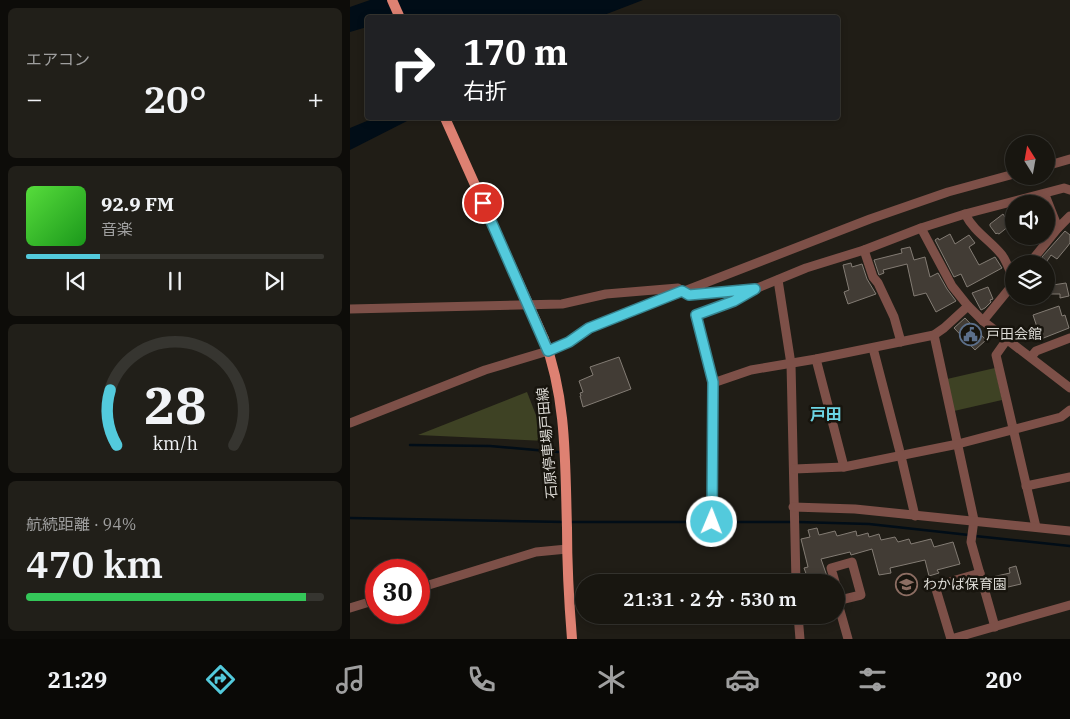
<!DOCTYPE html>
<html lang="ja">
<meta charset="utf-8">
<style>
:root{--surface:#181610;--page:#211f19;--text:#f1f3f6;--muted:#9f9f9f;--line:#363530;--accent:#53cadc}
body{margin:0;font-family:"IBM Plex Serif","Noto Sans JP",serif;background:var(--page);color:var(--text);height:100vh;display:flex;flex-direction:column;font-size:19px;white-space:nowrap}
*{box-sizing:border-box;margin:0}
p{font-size:16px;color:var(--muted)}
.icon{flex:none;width:28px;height:28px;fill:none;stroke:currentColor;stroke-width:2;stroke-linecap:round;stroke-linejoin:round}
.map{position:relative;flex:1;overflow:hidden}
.panel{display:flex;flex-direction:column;gap:8px;padding:8px;background:#0d0c09;width:350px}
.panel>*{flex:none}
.banner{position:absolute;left:15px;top:15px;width:475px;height:105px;border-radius:5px;box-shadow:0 2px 8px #0003,0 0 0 1px var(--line);background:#202124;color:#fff;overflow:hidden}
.needle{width:32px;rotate:349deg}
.tools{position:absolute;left:655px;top:135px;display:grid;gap:10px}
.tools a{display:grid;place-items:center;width:50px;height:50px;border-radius:50%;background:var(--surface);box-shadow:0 2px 8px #0003,0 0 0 1px var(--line);font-size:25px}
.speed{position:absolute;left:15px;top:559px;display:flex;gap:10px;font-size:25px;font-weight:700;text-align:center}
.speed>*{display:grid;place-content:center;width:65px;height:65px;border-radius:50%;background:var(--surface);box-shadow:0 2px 8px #0003,0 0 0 1px var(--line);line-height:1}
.speed .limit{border:8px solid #d22;background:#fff;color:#111}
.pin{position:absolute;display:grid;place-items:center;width:42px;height:42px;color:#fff;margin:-21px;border:2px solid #fff;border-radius:50%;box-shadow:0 1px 5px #0007}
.me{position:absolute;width:55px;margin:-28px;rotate:1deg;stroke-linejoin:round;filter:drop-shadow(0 0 4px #0008)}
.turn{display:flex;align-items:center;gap:18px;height:105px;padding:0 15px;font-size:22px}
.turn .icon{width:65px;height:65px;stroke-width:2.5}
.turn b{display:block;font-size:35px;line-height:42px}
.big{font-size:38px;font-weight:600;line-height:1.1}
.panel .tile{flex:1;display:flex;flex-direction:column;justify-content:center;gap:8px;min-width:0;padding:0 18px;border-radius:8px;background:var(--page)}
.panel .dial{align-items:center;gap:0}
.dial svg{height:130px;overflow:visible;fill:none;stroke:var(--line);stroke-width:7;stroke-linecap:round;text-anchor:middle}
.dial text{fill:var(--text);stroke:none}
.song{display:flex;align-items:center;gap:15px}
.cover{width:60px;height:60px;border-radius:8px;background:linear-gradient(135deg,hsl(110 70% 55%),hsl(120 70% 35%))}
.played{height:5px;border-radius:2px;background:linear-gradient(90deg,var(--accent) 25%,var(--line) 25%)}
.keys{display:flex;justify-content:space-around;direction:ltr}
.heat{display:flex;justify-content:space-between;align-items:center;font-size:28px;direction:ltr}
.charge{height:8px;border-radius:4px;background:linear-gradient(90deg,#34c759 94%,var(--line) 0)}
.trip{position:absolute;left:225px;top:574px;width:270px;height:50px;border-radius:25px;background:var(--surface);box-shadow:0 2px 8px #0003,0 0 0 1px var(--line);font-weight:600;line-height:50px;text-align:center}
.menu{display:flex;height:80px;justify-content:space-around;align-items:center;background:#0a0906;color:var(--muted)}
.menu .icon{width:35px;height:35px}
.menu .current{color:var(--accent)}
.menu b{font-size:22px;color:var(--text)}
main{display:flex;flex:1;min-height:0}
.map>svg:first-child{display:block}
</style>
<main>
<section class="panel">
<div class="tile"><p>エアコン</p>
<div class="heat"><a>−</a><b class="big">20°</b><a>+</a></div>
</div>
<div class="tile">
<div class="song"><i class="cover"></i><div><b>92.9 FM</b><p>音楽</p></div></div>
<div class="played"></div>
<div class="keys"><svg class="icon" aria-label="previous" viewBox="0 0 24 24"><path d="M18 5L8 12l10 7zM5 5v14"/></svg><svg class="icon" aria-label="pause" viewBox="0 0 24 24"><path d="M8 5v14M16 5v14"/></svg><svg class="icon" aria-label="next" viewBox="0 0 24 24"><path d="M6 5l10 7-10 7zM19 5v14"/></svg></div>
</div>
<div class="tile dial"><svg viewBox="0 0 100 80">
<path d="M14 69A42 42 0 1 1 86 69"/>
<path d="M14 69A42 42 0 0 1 10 35" stroke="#53cadc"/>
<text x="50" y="56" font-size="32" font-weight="700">28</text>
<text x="50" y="72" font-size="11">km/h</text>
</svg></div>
<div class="tile"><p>航続距離 · 94%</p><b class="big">470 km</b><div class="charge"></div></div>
</section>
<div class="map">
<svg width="720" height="639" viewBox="0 0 720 639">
<rect width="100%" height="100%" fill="#201d16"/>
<g fill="#3e4224">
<path d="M 645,368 L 652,400 L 604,411 L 597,379 Z"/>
<path d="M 177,392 L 196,441 L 68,435 Z"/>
</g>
<g fill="#010d17">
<path d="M 20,0 L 293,0 L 249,17 L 18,18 L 17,27 L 0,32 L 0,7 Z"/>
<path d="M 24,118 L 63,118 L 0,150 L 0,128 Z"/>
</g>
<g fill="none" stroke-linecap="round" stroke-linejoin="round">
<g stroke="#010d17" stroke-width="2.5">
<path d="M 60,445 L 140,446 L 208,452"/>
<path d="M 0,518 L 215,522"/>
<path d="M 220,522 L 360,522"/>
<path d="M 365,522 L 442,522"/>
<path d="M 448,522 L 519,524 L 619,535"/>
<path d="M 625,536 L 720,546"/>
</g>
</g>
<g fill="#423c35" stroke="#837c74">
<path d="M 659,213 L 664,219 L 664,222 L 649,234 L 647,233 L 646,234 L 640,226 L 640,224 L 653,214 L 655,217 Z"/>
<path d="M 715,231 L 720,235 L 720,243 L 717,247 L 707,259 L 701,255 L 697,261 L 692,257 Z"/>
<path d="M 600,234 L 605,244 L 619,235 L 625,243 L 619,247 L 629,265 L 645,257 L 652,268 L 617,287 L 611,274 L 604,277 L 585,240 L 588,238 L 589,240 Z"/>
<path d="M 560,247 L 564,260 L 575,257 L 580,277 L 588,273 L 597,289 L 606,301 L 586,312 L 576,293 L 564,296 L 557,264 L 533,270 L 534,273 L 529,275 L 524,260 L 552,253 L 551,249 Z"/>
<path d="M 501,263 L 502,267 L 512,264 L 517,279 L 526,294 L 498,304 L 494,292 L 499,290 L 493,265 Z"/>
<path d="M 716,283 L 719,296 L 710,298 L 710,294 L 696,294 L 696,286 Z"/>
<path d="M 638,287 L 643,299 L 640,300 L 641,302 L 635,308 L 631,310 L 622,293 Z"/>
<path d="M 709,306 L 712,316 L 715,315 L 719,328 L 691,339 L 683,315 Z"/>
<path d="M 615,318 L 636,340 L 625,350 L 604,328 Z"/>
<path d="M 269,357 L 281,389 L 233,407 L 230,396 L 231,396 L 230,393 L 233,392 L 229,381 L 243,375 L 240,367 Z"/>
<path d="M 467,528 L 469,535 L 485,531 L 487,536 L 506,531 L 507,536 L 518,533 L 519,537 L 529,534 L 531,540 L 545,537 L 548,542 L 559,539 L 561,544 L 581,539 L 584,547 L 603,542 L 610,564 L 587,570 L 589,573 L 579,576 L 575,560 L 540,568 L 541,573 L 529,575 L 522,549 L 501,555 L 500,552 L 471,559 L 479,582 L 459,582 L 454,568 L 458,567 L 451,539 L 460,537 L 458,530 Z"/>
<path d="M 666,566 L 671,584 L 645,590 L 642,577 L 660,573 L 659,568 Z"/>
</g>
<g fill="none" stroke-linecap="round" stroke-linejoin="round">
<g stroke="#7d5048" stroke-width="9">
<path d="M 696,166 L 720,159"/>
<path d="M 695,195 L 708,228"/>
<path d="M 615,214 C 625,233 639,239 652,255 C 657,262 660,272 664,280"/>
<path d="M 571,228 L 602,286 L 618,306 L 633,321 L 720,388"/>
<path d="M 514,250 L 523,277 L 528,283 L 544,317 L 551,342"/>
<path d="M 679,264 L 708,228 L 720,216"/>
<path d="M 428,280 L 441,364 L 446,582"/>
<path d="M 0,309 L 212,304 L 256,294 L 328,288 L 339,295 L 401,289"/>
<path d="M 633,321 L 664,283"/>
<path d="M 584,335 L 624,520 L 621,542 L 645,627"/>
<path d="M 658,338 L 646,355 L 686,527"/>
<path d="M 523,348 L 551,456 L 565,516"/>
<path d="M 681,357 L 686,351 L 720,338"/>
<path d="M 466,359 L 494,467"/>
<path d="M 363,383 L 401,370 L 466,359 L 584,335 L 594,328 L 618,306"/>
<path d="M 0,423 L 135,370 L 198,351 L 219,342 L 239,328 L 520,219 L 598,192 L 664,174"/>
<path d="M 444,469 L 494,467 L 608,444 L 711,417 L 720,410"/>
<path d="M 676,486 L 720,477"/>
<path d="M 443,507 L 505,509 L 720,531"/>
<path d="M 362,522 L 363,383 L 346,315 L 384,301 L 405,289 L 456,268 L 514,250 L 571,228 L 615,214 L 714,188 L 720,190"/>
<path d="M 485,582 L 481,568 L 502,562 L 511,595 L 486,601"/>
<path d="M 486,585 L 489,594 L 489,607 L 498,639"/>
<path d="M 69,588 L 186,552 L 217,549"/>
<path d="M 0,608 L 26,600"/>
<path d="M 448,615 L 450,639"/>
<path d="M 448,618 L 460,615"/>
<path d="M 601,639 L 720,605"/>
<path d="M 601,639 L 585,586 L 630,573"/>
</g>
<g stroke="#de8172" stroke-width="10">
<path d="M 42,0 L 50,18"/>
<path d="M 194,339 C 217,399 215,465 217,528 C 217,565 219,602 222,639"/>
</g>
<path stroke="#de8172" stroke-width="10" d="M 95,118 L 194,339"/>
</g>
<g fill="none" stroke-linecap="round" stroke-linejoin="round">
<defs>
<path id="route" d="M 133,203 L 198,351 L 219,342 L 239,328 L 332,291 L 339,295 L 405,289 L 384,301 L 346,315 L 363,382 L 362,522"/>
</defs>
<use href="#route" stroke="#36838f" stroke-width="12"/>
<use href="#route" stroke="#53cadc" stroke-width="9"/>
</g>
<defs>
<symbol id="civic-ring" viewBox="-11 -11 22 22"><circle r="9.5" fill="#17140d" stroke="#5c6f8a" stroke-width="1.5"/><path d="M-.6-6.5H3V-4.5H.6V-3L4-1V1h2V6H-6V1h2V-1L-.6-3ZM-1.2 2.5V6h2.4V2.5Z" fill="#5c6f8a"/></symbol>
<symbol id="school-ring" viewBox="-11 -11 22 22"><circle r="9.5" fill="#17140d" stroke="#8d6e63" stroke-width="1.5"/><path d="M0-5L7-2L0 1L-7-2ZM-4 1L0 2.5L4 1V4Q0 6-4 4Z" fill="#8d6e63"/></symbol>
</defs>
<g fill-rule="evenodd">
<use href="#civic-ring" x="608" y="322" width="25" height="25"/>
<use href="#school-ring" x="544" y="572" width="25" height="25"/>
</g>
<g text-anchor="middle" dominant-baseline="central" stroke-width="5" stroke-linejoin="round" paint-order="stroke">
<g font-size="14" fill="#dcdad5" stroke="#17140d" text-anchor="start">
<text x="636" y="334">戸田会館</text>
<text x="573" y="584">わかば保育園</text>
</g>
<g font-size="14" fill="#dcdad5" stroke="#17140d">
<text transform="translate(197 443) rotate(-95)">石原停車場戸田線</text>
</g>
<g font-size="16" font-weight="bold" fill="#6cd5e5" stroke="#17140d">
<text x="476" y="414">戸田</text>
</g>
</g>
</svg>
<div class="tools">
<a><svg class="needle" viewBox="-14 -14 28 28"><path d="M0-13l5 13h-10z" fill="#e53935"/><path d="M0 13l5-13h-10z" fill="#9f9f9f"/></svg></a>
<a><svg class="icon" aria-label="sound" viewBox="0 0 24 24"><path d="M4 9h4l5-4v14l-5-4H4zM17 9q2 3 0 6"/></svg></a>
<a><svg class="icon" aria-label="layers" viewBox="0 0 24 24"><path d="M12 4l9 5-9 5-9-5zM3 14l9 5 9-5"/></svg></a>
</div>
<div class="speed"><div class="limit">30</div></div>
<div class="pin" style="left:133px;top:203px;background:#d93025"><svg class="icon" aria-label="arrive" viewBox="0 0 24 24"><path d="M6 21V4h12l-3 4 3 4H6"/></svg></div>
<svg class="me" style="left:362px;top:522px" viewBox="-20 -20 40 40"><circle r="17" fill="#53cadc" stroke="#fff" stroke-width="3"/><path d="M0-11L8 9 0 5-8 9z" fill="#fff"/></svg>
<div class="trip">21:31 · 2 分 · 530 m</div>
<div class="banner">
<div class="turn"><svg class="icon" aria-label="right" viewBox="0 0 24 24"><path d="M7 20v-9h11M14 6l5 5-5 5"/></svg><div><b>170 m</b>右折</div></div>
</div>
</div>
</main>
<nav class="menu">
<b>21:29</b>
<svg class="icon current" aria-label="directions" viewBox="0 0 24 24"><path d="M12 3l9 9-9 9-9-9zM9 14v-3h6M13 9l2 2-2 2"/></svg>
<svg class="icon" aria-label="music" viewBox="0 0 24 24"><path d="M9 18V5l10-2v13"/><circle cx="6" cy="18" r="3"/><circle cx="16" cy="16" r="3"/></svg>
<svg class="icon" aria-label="phone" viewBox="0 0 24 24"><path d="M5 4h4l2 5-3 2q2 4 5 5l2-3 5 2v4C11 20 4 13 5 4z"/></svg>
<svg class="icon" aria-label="climate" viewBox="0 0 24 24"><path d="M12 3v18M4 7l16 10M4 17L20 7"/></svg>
<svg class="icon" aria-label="car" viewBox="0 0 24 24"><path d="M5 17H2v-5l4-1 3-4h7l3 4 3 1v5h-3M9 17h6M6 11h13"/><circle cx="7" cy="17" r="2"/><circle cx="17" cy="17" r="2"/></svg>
<svg class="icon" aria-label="filters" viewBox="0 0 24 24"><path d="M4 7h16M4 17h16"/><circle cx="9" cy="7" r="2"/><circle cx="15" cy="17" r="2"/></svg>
<b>20°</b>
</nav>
